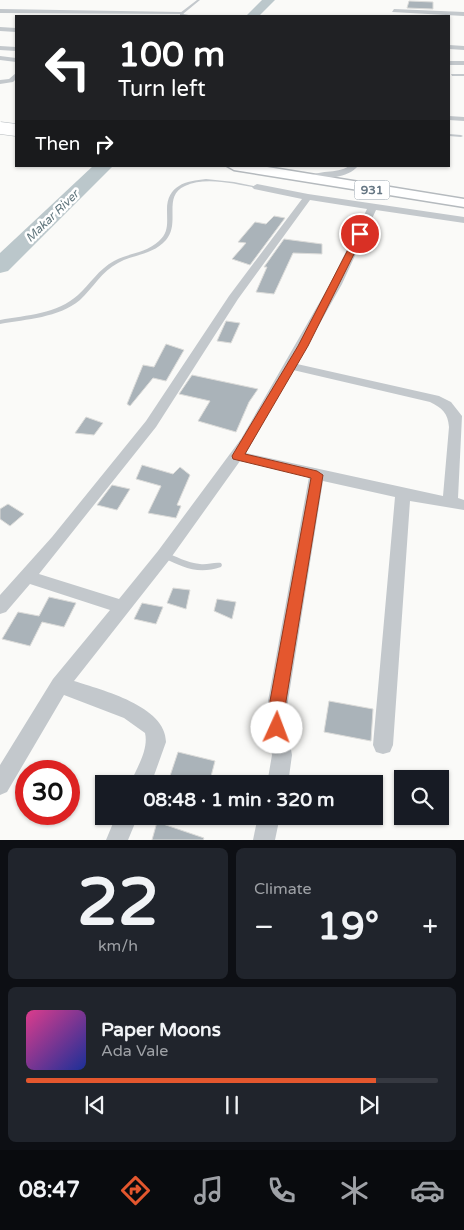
<!DOCTYPE html>
<meta charset="utf-8">
<style>
:root{--surface:#171b24;--page:#20242c;--text:#f1f3f6;--muted:#9ea1a6;--line:#363941;--accent:#e4572e}
body{margin:0;font-family:"Varela Round",sans-serif;background:var(--page);color:var(--text);height:100vh;display:flex;flex-direction:column;font-size:19px;white-space:nowrap}
*{box-sizing:border-box;margin:0}
p{font-size:16px;color:var(--muted)}
.icon{flex:none;width:28px;height:28px;fill:none;stroke:currentColor;stroke-width:2;stroke-linecap:round;stroke-linejoin:round}
.map{position:relative;height:840px;overflow:hidden}
.sheet{display:flex;flex-direction:column;gap:8px;padding:8px;background:#0d0f14;flex:1}
.sheet>*{flex:none}
.hud{position:absolute;left:15px;top:15px;width:435px;height:152px;border-radius:0px;box-shadow:0 1px 4px #0004;background:#202124;color:#fff;overflow:hidden}
.tools{position:absolute;left:394px;top:770px;display:grid;gap:10px}
.tools a{display:grid;place-items:center;width:55px;height:55px;border-radius:0px;background:var(--surface);box-shadow:0 1px 4px #0004;font-size:25px}
.speed{position:absolute;left:15px;top:760px;display:flex;gap:10px;font-size:25px;font-weight:700;text-align:center}
.speed>*{display:grid;place-content:center;width:65px;height:65px;border-radius:50%;background:var(--surface);box-shadow:0 1px 4px #0004;line-height:1}
.speed .limit{border:8px solid #d22;background:#fff;color:#111}
.pin{position:absolute;display:grid;place-items:center;width:42px;height:42px;color:#fff;margin:-21px;border:2px solid #fff;border-radius:50%;box-shadow:0 1px 5px #0007}
.me{position:absolute;width:55px;margin:-28px;rotate:2deg;stroke-linejoin:round;filter:drop-shadow(0 0 4px #0008)}
.turn{display:flex;align-items:center;gap:18px;height:105px;padding:0 20px;font-size:22px}
.turn .icon{width:65px;height:65px;stroke-width:2.5}
.turn b{display:block;font-size:35px;line-height:42px}
.then{display:flex;align-items:center;height:48px;padding:0 20px;background:#0003;gap:10px;font-size:19px}
.big{font-size:38px;font-weight:800;line-height:1.1}
.sheet .widget{flex:1;display:flex;flex-direction:column;justify-content:center;gap:8px;min-width:0;padding:0 18px;border-radius:8px;background:var(--page)}
.sheet .dial{align-items:center;gap:0}
.dial b{font-size:65px;line-height:1}
.song{display:flex;align-items:center;gap:15px}
.cover{width:60px;height:60px;border-radius:8px;background:linear-gradient(135deg,hsl(330 70% 55%),hsl(230 70% 35%))}
.played{height:5px;border-radius:2px;background:linear-gradient(90deg,var(--accent) 85%,var(--line) 85%)}
.keys{display:flex;justify-content:space-around;direction:ltr}
.heat{display:flex;justify-content:space-between;align-items:center;font-size:28px;direction:ltr}
.sheet .tiles{flex:1;display:grid;gap:8px;grid-template-columns:1fr 1fr}
.widget:last-child{grid-column:span 2}
.trip{position:absolute;left:95px;top:775px;width:288px;height:50px;border-radius:0px;background:var(--surface);box-shadow:0 1px 4px #0004;font-weight:800;line-height:50px;text-align:center}
.dock{display:flex;height:80px;justify-content:space-around;align-items:center;background:#090b0e;color:var(--muted)}
.dock .icon{width:35px;height:35px}
.dock .current{color:var(--accent)}
.dock b{font-size:22px;color:var(--text)}
.map>svg:first-child{display:block}
</style>
<div class="map">
<svg width="464" height="840" viewBox="0 0 464 840">
<rect width="100%" height="100%" fill="#fafaf8"/>
<g fill="none" stroke-linecap="round" stroke-linejoin="round">
<g fill="#bbc7cb" fill-rule="evenodd">
<path d="M 262,0 L 275,0 L 259,16 L 246,16 Z"/>
<path d="M 93,166 L 113,166 L 8,271 L 0,273 L 0,253 Z"/>
</g>
</g>
<g fill="#aab3b9" stroke="#dcdcda">
<path d="M 409,1 L 433,2 L 433,9 L 407,8 Z"/>
<path d="M 274,216 L 285,218 L 250,265 L 232,259 L 246,243 L 238,242 L 255,222 L 266,224 Z"/>
<path d="M 284,239 L 322,244 L 322,254 L 293,253 L 274,294 L 256,292 L 267,267 L 264,267 Z"/>
<path d="M 226,321 L 240,323 L 231,343 L 217,341 Z"/>
<path d="M 166,344 L 184,350 L 166,381 L 153,378 L 130,406 L 127,404 L 143,365 L 154,367 Z"/>
<path d="M 192,375 L 258,389 L 249,402 L 236,432 L 198,421 L 210,401 L 179,394 Z"/>
<path d="M 86,417 L 103,423 L 94,435 L 75,433 Z"/>
<path d="M 142,465 L 173,474 L 180,467 L 190,475 L 177,505 L 181,506 L 176,518 L 148,513 L 161,486 L 136,479 Z"/>
<path d="M 112,485 L 130,489 L 117,510 L 97,505 Z"/>
<path d="M 8,504 L 24,514 L 10,526 L 0,519 L 0,509 Z"/>
<path d="M 173,588 L 190,590 L 186,609 L 167,603 Z"/>
<path d="M 49,597 L 76,603 L 64,627 L 42,622 L 30,646 L 2,639 L 18,612 L 39,616 Z"/>
<path d="M 217,599 L 236,602 L 232,619 L 214,611 Z"/>
<path d="M 142,603 L 163,607 L 156,624 L 134,619 Z"/>
<path d="M 329,701 L 373,709 L 371,741 L 324,732 Z"/>
<path d="M 178,752 L 215,761 L 209,784 L 170,776 Z"/>
<path d="M 157,822 L 204,838 L 203,840 L 152,840 Z"/>
</g>
<g fill="none" stroke-linecap="round" stroke-linejoin="round">
<defs>
<path id="primary" d="M 227,166 L 261,166 L 464,199 L 464,207 L 234,170 Z"/>
</defs>
<use href="#primary" stroke="#b5babe" stroke-width="3"/>
<g fill="#c3c8cc" fill-rule="evenodd">
<path d="M 197,0 L 200,0 L 183,14 L 194,16 L 180,15 L 180,13 Z"/>
<path d="M 451,74 L 464,74 L 464,76 L 452,76 Z"/>
<path d="M 449,134 L 461,135 L 463,136 L 461,137 L 449,136 Z"/>
<path d="M 206,179 L 234,182 L 259,187 L 257,188 C 236,184 205,176 185,186 C 162,196 181,223 166,240 C 153,255 134,254 118,263 C 102,271 93,288 80,300 C 58,318 27,319 0,324 L 0,320 C 27,315 57,314 78,295 C 90,284 99,269 114,261 C 129,253 146,253 159,241 C 169,232 167,223 167,210 C 167,185 186,181 206,179 Z"/>
<path d="M 164,552 C 176,556 187,563 200,564 C 207,565 214,562 221,563 L 222,565 L 221,567 C 197,575 183,567 161,557 L 160,555 L 161,553 Z"/>
</g>
<g fill="#c3c8cc" fill-rule="evenodd">
<path d="M 0,9 L 181,12 L 184,14 L 0,13 Z"/>
<path d="M 394,9 L 464,12 L 464,16 L 392,12 Z"/>
<path d="M 0,27 L 16,28 L 16,32 L 0,31 Z"/>
<path d="M 449,45 L 464,46 L 464,50 L 449,49 Z"/>
<path d="M 0,46 L 16,47 L 16,51 L 0,50 Z"/>
<path d="M 0,56 L 16,58 L 16,62 L 0,60 Z"/>
<rect x="449" y="61" width="15" height="4"/>
<path d="M 16,73 L 16,79 L 13,82 L 0,84 L 0,80 L 9,79 Z"/>
<path d="M 449,116 L 464,117 L 464,121 L 449,120 Z"/>
<path d="M 349,166 L 358,166 C 347,179 326,177 311,182 L 307,179 C 318,168 336,175 349,166 Z"/>
<path d="M 257,184 L 308,194 L 464,217 L 464,223 L 376,210 L 342,284 L 297,364 L 439,396 L 451,402 L 462,416 L 458,498 L 464,500 L 464,510 L 410,501 L 393,745 L 390,752 L 383,754 L 376,752 L 373,745 L 395,497 L 323,481 L 288,701 L 287,728 L 292,755 L 288,784 L 267,784 L 272,755 L 267,728 L 268,701 L 309,477 L 240,461 L 170,559 L 74,681 C 102,690 166,706 166,742 L 151,784 L 130,784 C 136,769 149,750 145,733 L 124,718 L 64,695 L 7,792 L 0,795 L 0,765 L 53,679 L 110,610 L 30,584 L 6,612 L 0,614 L 0,595 L 52,537 L 146,421 L 229,296 L 302,199 L 254,189 L 252,187 ZM 310,200 L 367,209 L 330,284 L 241,439 L 158,551 L 119,599 L 39,574 L 156,427 L 238,299 ZM 293,370 L 430,402 C 442,408 448,413 449,427 L 443,496 L 246,453 Z"/>
<path d="M 116,816 L 138,816 L 128,840 L 106,840 Z"/>
<path d="M 258,816 L 280,816 L 275,840 L 253,840 Z"/>
</g>
<use href="#primary" fill="#fff" fill-rule="evenodd"/>
<defs>
<path id="primary-bridge" d="M 0,128 L 16,130"/>
</defs>
<use href="#primary-bridge" stroke="#b5babe" stroke-width="13" stroke-linecap="butt"/>
<use href="#primary-bridge" stroke="#fff" stroke-width="12"/>
</g>
<path fill="#e4572e" stroke="#94391e" d="M 360,232 L 364,234 L 308,346 L 245,454 L 317,471 L 323,475 L 286,701 L 285,728 L 283,733 L 277,735 L 271,733 L 269,728 L 270,701 L 311,478 L 233,459 L 232,456 L 298,346 L 356,234 Z"/>
<g text-anchor="middle" dominant-baseline="central" stroke-width="5" stroke-linejoin="round" paint-order="stroke">
<rect fill="#fff" stroke="#939fa8" stroke-width="1" x="354.5" y="180.5" width="35" height="19" rx="4"/>
<g font-size="12" font-weight="bold" fill="#657683">
<text x="372" y="190">931</text>
</g>
<g font-size="12" font-style="italic" fill="#60757c" stroke="#fff">
<text transform="translate(52 216) rotate(-44)">Makar River</text>
</g>
</g>
</svg>
<div class="tools">
<a><svg class="icon" aria-label="search" viewBox="0 0 24 24"><circle cx="10" cy="10" r="6"/><path d="M15 15l6 6"/></svg></a>
</div>
<div class="speed"><div class="limit">30</div></div>
<div class="pin" style="left:360px;top:234px;background:#d93025"><svg class="icon" aria-label="arrive" viewBox="0 0 24 24"><path d="M6 21V4h12l-3 4 3 4H6"/></svg></div>
<svg class="me" style="left:277px;top:728px" viewBox="-20 -20 40 40"><circle r="19" fill="#fff"/><path d="M0-13L10 11 0 6-10 11z" fill="#e4572e"/></svg>
<div class="trip">08:48 · 1 min · 320 m</div>
<div class="hud">
<div class="turn"><svg class="icon" aria-label="left" viewBox="0 0 24 24"><path d="M17 20v-9H6M10 6l-5 5 5 5"/></svg><div><b>100 m</b>Turn left</div></div>
<div class="then">Then<svg class="icon" aria-label="right" viewBox="0 0 24 24"><path d="M7 20v-9h11M14 6l5 5-5 5"/></svg></div>
</div>
</div>
<section class="sheet">
<div class="tiles">
<div class="widget dial"><b>22</b><p>km/h</p></div>
<div class="widget"><p>Climate</p>
<div class="heat"><a>−</a><b class="big">19°</b><a>+</a></div>
</div>
<div class="widget">
<div class="song"><i class="cover"></i><div><b>Paper Moons</b><p>Ada Vale</p></div></div>
<div class="played"></div>
<div class="keys"><svg class="icon" aria-label="previous" viewBox="0 0 24 24"><path d="M18 5L8 12l10 7zM5 5v14"/></svg><svg class="icon" aria-label="pause" viewBox="0 0 24 24"><path d="M8 5v14M16 5v14"/></svg><svg class="icon" aria-label="next" viewBox="0 0 24 24"><path d="M6 5l10 7-10 7zM19 5v14"/></svg></div>
</div>
</div>
</section>
<nav class="dock">
<b>08:47</b>
<svg class="icon current" aria-label="directions" viewBox="0 0 24 24"><path d="M12 3l9 9-9 9-9-9zM9 14v-3h6M13 9l2 2-2 2"/></svg>
<svg class="icon" aria-label="music" viewBox="0 0 24 24"><path d="M9 18V5l10-2v13"/><circle cx="6" cy="18" r="3"/><circle cx="16" cy="16" r="3"/></svg>
<svg class="icon" aria-label="phone" viewBox="0 0 24 24"><path d="M5 4h4l2 5-3 2q2 4 5 5l2-3 5 2v4C11 20 4 13 5 4z"/></svg>
<svg class="icon" aria-label="climate" viewBox="0 0 24 24"><path d="M12 3v18M4 7l16 10M4 17L20 7"/></svg>
<svg class="icon" aria-label="car" viewBox="0 0 24 24"><path d="M5 17H2v-5l4-1 3-4h7l3 4 3 1v5h-3M9 17h6M6 11h13"/><circle cx="7" cy="17" r="2"/><circle cx="17" cy="17" r="2"/></svg>
</nav>
